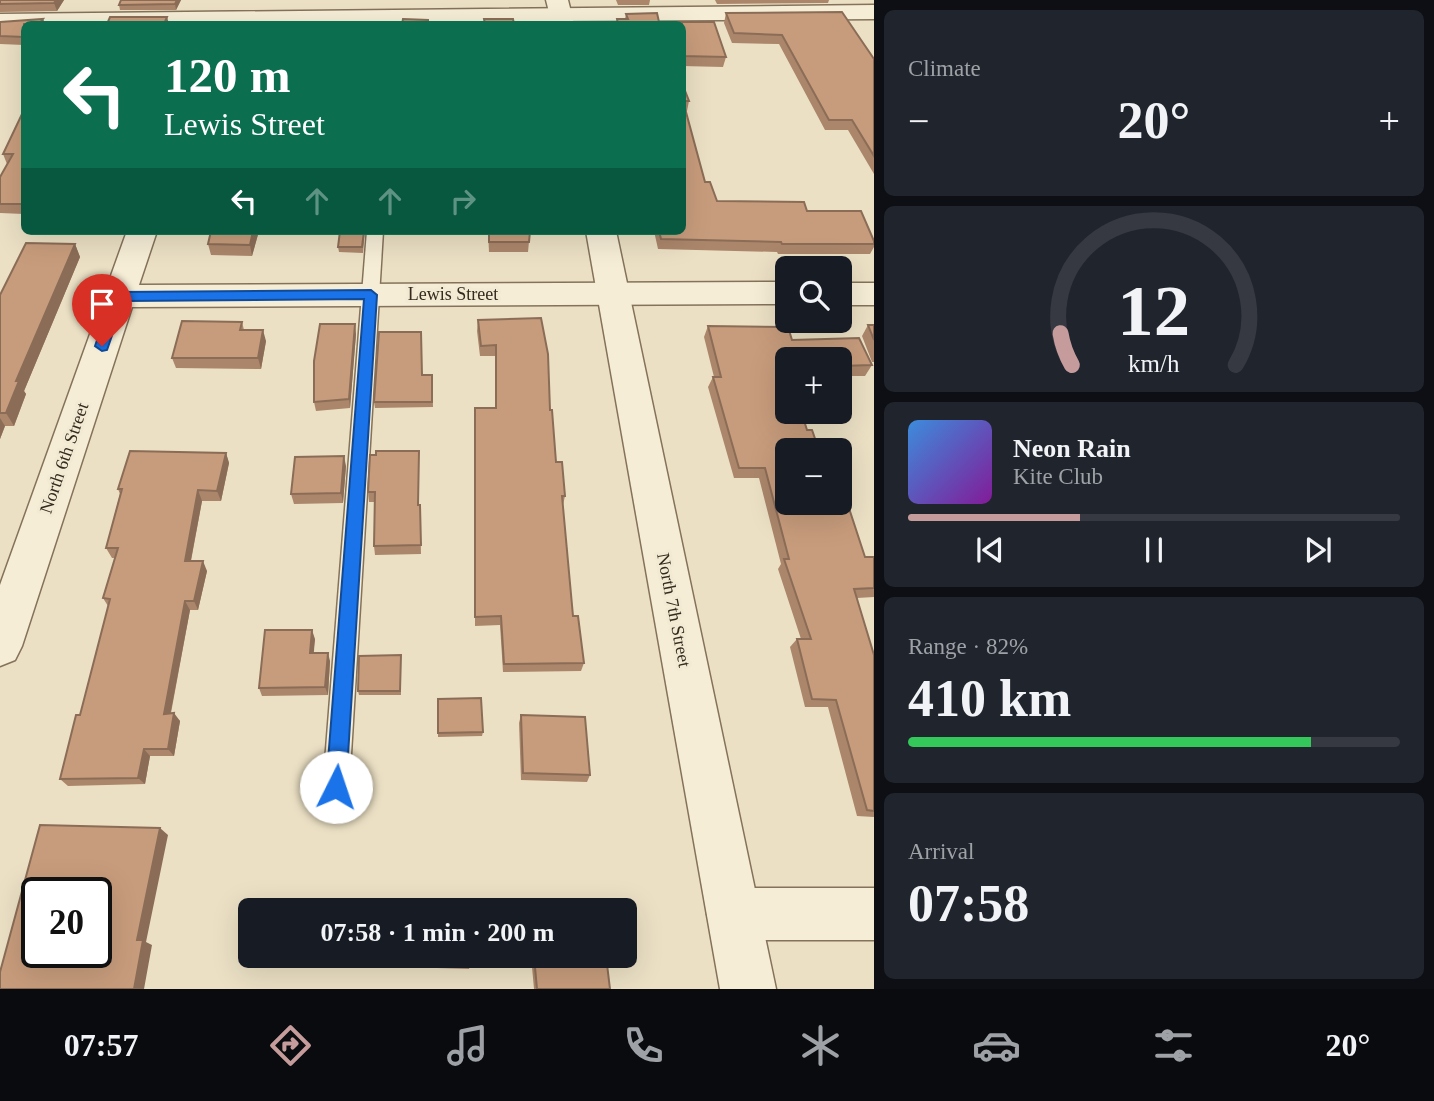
<!DOCTYPE html>
<meta charset="utf-8">
<style>
:root{--surface:#171b24;--page:#20242c;--text:#f1f3f6;--muted:#9ea1a6;--line:#363941;--accent:#c59b9c}
body{margin:0;font-family:"Times New Roman",serif;background:var(--page);color:var(--text);height:100vh;display:flex;flex-direction:column;font-size:26px;white-space:nowrap}
*{box-sizing:border-box;margin:0}
p{font-size:23px;color:var(--muted)}
.icon{flex:none;width:38px;height:38px;fill:none;stroke:currentColor;stroke-width:2;stroke-linecap:round;stroke-linejoin:round}
.map{position:relative;flex:1;overflow:hidden}
.panel{display:flex;flex-direction:column;gap:10px;padding:10px;background:#0d0f14;width:560px}
.panel>*{flex:none}
.hud{position:absolute;left:21px;top:21px;width:665px;height:214px;border-radius:10px;box-shadow:0 7px 28px #0002;background:#0b6e4f;color:#fff;overflow:hidden}
.tools{position:absolute;left:775px;top:256px;display:grid;gap:14px}
.tools a{display:grid;place-items:center;width:77px;height:77px;border-radius:10px;background:var(--surface);box-shadow:0 7px 28px #0002;font-size:35px}
.speed{position:absolute;left:21px;top:877px;display:flex;gap:14px;font-size:35px;font-weight:700;text-align:center}
.speed>*{display:grid;place-content:center;width:91px;height:91px;border-radius:50%;background:var(--surface);box-shadow:0 7px 28px #0002;line-height:1}
.speed .limit{border:4px solid #111;border-radius:10px;background:#fff;color:#111}
.pin{position:absolute;display:grid;place-items:center;width:60px;height:60px;color:#fff;margin:-72px -30px;border-radius:50% 50% 50% 0;rotate:-45deg;box-shadow:0 0 7px #0007}
.pin .icon{rotate:45deg}
.me{position:absolute;width:77px;margin:-38px;rotate:4deg;stroke-linejoin:round;filter:drop-shadow(0 0 5px #0008)}
.turn{display:flex;align-items:center;gap:24px;height:147px;padding:0 28px;font-size:32px}
.turn .icon{width:91px;height:91px;stroke-width:2.5}
.turn b{display:block;font-size:49px;line-height:60px}
.lanes{display:flex;align-items:center;height:66px;padding:0 28px;background:#0003;justify-content:center;gap:35px;direction:ltr}
.lanes .off{opacity:.35}
.big{font-size:52px;font-weight:800;line-height:1.1}
.panel .card{flex:1;display:flex;flex-direction:column;justify-content:center;gap:10px;min-width:0;padding:0 24px;border-radius:10px;background:var(--page)}
.panel .dial{align-items:center;gap:0}
.dial svg{height:182px;overflow:visible;fill:none;stroke:var(--line);stroke-width:7;stroke-linecap:round;text-anchor:middle}
.dial text{fill:var(--text);stroke:none}
.song{display:flex;align-items:center;gap:21px}
.cover{width:84px;height:84px;border-radius:10px;background:linear-gradient(135deg,hsl(210 70% 55%),hsl(290 70% 35%))}
.played{height:7px;border-radius:4px;background:linear-gradient(90deg,var(--accent) 35%,var(--line) 35%)}
.keys{display:flex;justify-content:space-around;direction:ltr}
.heat{display:flex;justify-content:space-between;align-items:center;font-size:38px;direction:ltr}
.charge{height:10px;border-radius:5px;background:linear-gradient(90deg,#34c759 82%,var(--line) 0)}
.trip{position:absolute;left:238px;top:898px;width:399px;height:70px;border-radius:10px;background:var(--surface);box-shadow:0 7px 28px #0002;font-weight:800;line-height:70px;text-align:center}
.dock{display:flex;height:112px;justify-content:space-around;align-items:center;background:#090b0e;color:var(--muted)}
.dock .icon{width:49px;height:49px}
.dock .on{color:var(--accent)}
.dock b{font-size:32px;color:var(--text)}
main{display:flex;flex:1;min-height:0}
.map>svg:first-child{display:block}
</style>
<main>
<div class="map">
<svg width="874" height="989" viewBox="0 0 874 989">
<rect width="100%" height="100%" fill="#ebe0c4"/>
<g fill="none" stroke-linecap="round" stroke-linejoin="round">
<defs>
<path id="service" d="M 367,231 L 383,231 L 349,787 L 345,796 L 336,800 L 327,796 L 323,787 Z"/>
<g id="minor">
<path d="M 874,5 L 874,19 L 24,24 L 24,27 L 0,28 L 0,14 Z"/>
<path d="M 127,231 L 157,231 L 139,285 L 788,282 L 788,304 L 132,307 L 22,646 L 15,660 L 0,666 L 0,585 Z"/>
<rect x="840" y="283" width="34" height="22"/>
<path d="M 733,888 L 874,888 L 874,940 L 733,940 L 714,933 L 707,914 L 714,895 Z"/>
</g>
<g id="tertiary">
<path d="M 546,0 L 568,0 L 574,24 L 552,24 Z"/>
<path d="M 586,231 L 616,231 L 776,989 L 720,989 Z"/>
</g>
</defs>
<use href="#service" stroke="#84725b" stroke-width="3"/>
<use href="#minor" stroke="#84725b" stroke-width="3"/>
<use href="#tertiary" stroke="#84725b" stroke-width="3"/>
<use href="#service" fill="#f6edd6" fill-rule="evenodd"/>
<use href="#minor" fill="#f6edd6" fill-rule="evenodd"/>
<use href="#tertiary" fill="#f6edd6" fill-rule="evenodd"/>
</g>
<g fill="#ab866b">
<path d="M 0,0 L 64,0 L 57,11 L 0,12 Z"/>
<path d="M 181,0 L 176,10 L 120,10 L 119,5 Z"/>
<path d="M 616,0 L 650,0 L 649,5 L 618,5 Z"/>
<path d="M 715,0 L 829,0 L 828,3 L 717,4 Z"/>
<path d="M 657,13 L 659,22 L 714,22 L 726,57 L 723,67 L 682,66 L 682,24 L 616,24 L 617,19 L 625,19 L 626,14 Z"/>
<path d="M 726,13 L 874,59 L 874,174 L 848,130 L 825,130 L 779,44 L 732,43 L 724,23 Z"/>
<path d="M 43,19 L 45,24 L 24,24 L 24,45 L 0,44 L 0,22 Z"/>
<path d="M 682,83 L 689,101 L 687,111 L 686,111 L 705,182 L 717,201 L 807,211 L 874,244 L 874,247 L 870,254 L 778,254 L 777,252 L 658,249 L 654,231 L 682,231 Z"/>
<path d="M 24,114 L 24,214 L 0,213 L 0,177 L 7,164 L 3,154 Z"/>
<path d="M 259,231 L 252,256 L 211,255 L 208,244 Z"/>
<path d="M 365,231 L 363,253 L 339,252 L 338,247 Z"/>
<path d="M 488,231 L 530,231 L 528,252 L 489,252 Z"/>
<path d="M 75,244 L 80,257 L 24,391 L 26,394 L 14,426 L 5,426 L 0,439 L 0,295 Z"/>
<path d="M 478,320 L 550,410 L 556,462 L 565,496 L 563,505 L 573,616 L 584,663 L 581,671 L 503,672 L 500,625 L 475,626 L 475,408 L 495,408 L 495,356 L 480,356 L 477,331 Z"/>
<path d="M 242,322 L 244,330 L 266,341 L 261,369 L 176,368 L 172,358 Z"/>
<path d="M 868,325 L 874,325 L 874,362 L 872,362 L 862,336 Z"/>
<path d="M 708,326 L 792,340 L 872,365 L 865,376 L 840,376 L 840,359 L 788,359 L 788,450 L 865,557 L 874,557 L 874,597 L 857,598 L 874,655 L 874,817 L 857,816 L 828,707 L 805,707 L 790,647 L 797,639 L 801,639 L 778,569 L 781,564 L 759,478 L 734,478 L 708,387 L 713,377 L 714,377 L 704,337 Z"/>
<path d="M 356,334 L 350,408 L 316,411 L 314,402 Z"/>
<path d="M 422,375 L 432,375 L 433,407 L 375,408 L 374,402 Z"/>
<path d="M 419,451 L 418,505 L 420,505 L 421,554 L 375,555 L 374,546 L 375,502 L 369,502 L 368,492 Z"/>
<path d="M 226,453 L 229,463 L 221,501 L 202,501 L 191,561 L 207,571 L 198,610 L 190,610 L 171,713 L 180,721 L 174,756 L 150,756 L 145,784 L 68,786 L 60,779 L 80,715 L 108,606 L 103,598 L 115,558 L 112,558 L 106,548 L 120,494 L 118,489 Z"/>
<path d="M 346,466 L 343,503 L 294,504 L 291,494 Z"/>
<path d="M 315,639 L 313,653 L 330,661 L 328,695 L 262,696 L 259,688 Z"/>
<path d="M 401,659 L 401,695 L 359,695 L 358,691 Z"/>
<path d="M 438,699 L 483,732 L 482,736 L 438,737 Z"/>
<path d="M 521,715 L 590,775 L 587,782 L 521,780 L 519,723 Z"/>
<path d="M 531,956 L 606,956 L 610,989 L 534,989 Z"/>
<path d="M 404,964 L 470,966 L 469,969 L 404,967 Z"/>
</g>
<g fill="#8b6d57">
<path d="M 56,0 L 64,0 L 57,11 L 54,3 Z"/>
<path d="M 177,0 L 181,0 L 176,10 L 175,4 Z"/>
<path d="M 167,17 L 169,24 L 164,24 Z"/>
<path d="M 43,19 L 45,24 L 39,24 Z"/>
<path d="M 253,231 L 259,231 L 252,256 L 250,245 Z"/>
<path d="M 75,244 L 80,257 L 24,391 L 26,394 L 14,426 L 6,413 L 16,381 Z"/>
<path d="M 355,324 L 356,334 L 350,408 L 349,399 Z"/>
<path d="M 263,330 L 266,341 L 261,369 L 258,358 Z"/>
<path d="M 0,418 L 5,426 L 0,439 Z"/>
<path d="M 226,453 L 229,463 L 221,501 L 217,491 Z"/>
<path d="M 344,456 L 346,466 L 343,503 L 341,493 Z"/>
<path d="M 198,490 L 202,501 L 189,570 L 185,561 Z"/>
<path d="M 203,561 L 207,571 L 198,610 L 194,601 Z"/>
<path d="M 185,601 L 190,610 L 169,721 L 164,714 Z"/>
<path d="M 312,630 L 315,639 L 313,662 L 310,653 Z"/>
<path d="M 328,653 L 330,661 L 328,695 L 325,687 Z"/>
<path d="M 174,713 L 180,721 L 174,756 L 168,749 Z"/>
<path d="M 144,749 L 150,756 L 145,784 L 138,778 Z"/>
<path d="M 160,828 L 168,835 L 146,942 L 152,945 L 144,989 L 134,989 L 137,940 Z"/>
</g>
<g fill="#c79c7c" stroke="#8b6d57" stroke-width="2" fill-rule="evenodd">
<path d="M 0,0 L 56,0 L 54,3 L 0,4 Z"/>
<path d="M 121,0 L 177,0 L 175,4 L 119,5 Z"/>
<path d="M 842,12 L 874,59 L 874,156 L 852,120 L 829,120 L 782,35 L 734,33 L 726,13 Z"/>
<path d="M 657,13 L 659,22 L 714,22 L 726,57 L 682,56 L 682,24 L 618,24 L 617,19 L 628,19 L 626,14 Z"/>
<path d="M 110,17 L 167,17 L 164,24 L 107,24 Z"/>
<path d="M 43,19 L 39,24 L 24,24 L 24,37 L 0,36 L 0,22 Z"/>
<path d="M 403,19 L 428,20 L 428,24 L 402,24 Z"/>
<path d="M 484,19 L 513,19 L 514,24 L 485,24 Z"/>
<path d="M 682,83 L 689,101 L 683,101 L 705,182 L 710,182 L 717,201 L 804,202 L 807,211 L 861,211 L 874,241 L 874,244 L 782,244 L 781,242 L 661,239 L 659,231 L 682,231 Z"/>
<path d="M 22,114 L 24,114 L 24,204 L 0,204 L 0,177 L 13,154 L 3,154 Z"/>
<path d="M 211,231 L 253,231 L 250,245 L 208,244 Z"/>
<path d="M 340,231 L 364,231 L 362,247 L 338,247 Z"/>
<path d="M 489,231 L 530,231 L 529,242 L 489,242 Z"/>
<path d="M 26,243 L 75,244 L 16,381 L 19,381 L 6,413 L 0,413 L 0,295 Z"/>
<path d="M 541,318 L 548,354 L 550,410 L 552,410 L 556,462 L 562,462 L 565,496 L 562,496 L 573,616 L 578,616 L 584,663 L 504,664 L 501,616 L 475,617 L 475,408 L 496,408 L 496,345 L 481,346 L 478,320 Z"/>
<path d="M 182,321 L 242,322 L 240,330 L 263,330 L 258,358 L 172,358 Z"/>
<path d="M 320,324 L 355,324 L 349,399 L 314,402 L 314,361 Z"/>
<path d="M 868,325 L 874,325 L 874,340 Z"/>
<path d="M 708,326 L 788,327 L 792,340 L 859,338 L 872,365 L 840,366 L 840,359 L 788,359 L 788,367 L 786,367 L 788,371 L 788,411 L 801,411 L 807,430 L 812,430 L 819,450 L 788,450 L 788,502 L 840,502 L 840,493 L 844,493 L 865,557 L 874,557 L 874,588 L 854,589 L 874,655 L 874,811 L 867,810 L 836,700 L 812,699 L 797,639 L 811,639 L 784,559 L 789,559 L 765,468 L 739,468 L 713,377 L 721,377 Z"/>
<path d="M 379,332 L 421,332 L 422,375 L 432,375 L 432,402 L 374,402 Z"/>
<path d="M 130,451 L 226,453 L 217,491 L 198,490 L 185,561 L 203,561 L 194,601 L 185,601 L 164,714 L 174,713 L 168,749 L 144,749 L 138,778 L 60,779 L 76,715 L 80,715 L 110,599 L 103,598 L 118,548 L 106,548 L 122,489 L 118,489 Z"/>
<path d="M 376,451 L 419,451 L 418,505 L 420,505 L 421,545 L 374,546 L 375,492 L 368,492 L 370,455 L 376,455 Z"/>
<path d="M 344,456 L 341,493 L 291,494 L 295,457 Z"/>
<path d="M 265,630 L 312,630 L 310,653 L 328,653 L 325,687 L 259,688 Z"/>
<path d="M 401,655 L 400,691 L 358,691 L 359,656 Z"/>
<path d="M 481,698 L 483,732 L 438,733 L 438,699 Z"/>
<path d="M 521,715 L 585,717 L 590,775 L 523,773 Z"/>
<path d="M 40,825 L 160,828 L 137,940 L 143,940 L 134,989 L 0,989 L 0,972 ZM 37,892 L 96,892 L 96,952 L 37,952 Z"/>
<path d="M 406,907 L 469,908 L 469,910 L 406,910 Z"/>
<path d="M 404,956 L 470,956 L 470,966 L 404,964 Z"/>
<path d="M 534,956 L 606,956 L 610,989 L 537,989 Z"/>
</g>
<path fill="#1a73e8" stroke="#114b97" stroke-width="2" d="M 371,290 L 377,295 L 346,787 L 343,794 L 336,797 L 329,794 L 326,787 L 364,299 L 124,301 L 107,350 L 102,351 L 95,346 L 112,296 L 119,292 Z"/>
<g text-anchor="middle" dominant-baseline="central" stroke-width="6" stroke-linejoin="round" paint-order="stroke">
<g font-size="18" fill="#352a1e" stroke="#f3ead3">
<text x="453" y="294">Lewis Street</text>
<text transform="translate(64 458) rotate(-71)">North 6th Street</text>
<text transform="translate(674 610) rotate(79)">North 7th Street</text>
</g>
</g>
</svg>
<div class="tools">
<a><svg class="icon" aria-label="search" viewBox="0 0 24 24"><circle cx="10" cy="10" r="6"/><path d="M15 15l6 6"/></svg></a>
<a>+</a>
<a>−</a>
</div>
<div class="speed"><div class="limit">20</div></div>
<div class="pin" style="left:102px;top:346px;background:#d93025"><svg class="icon" aria-label="arrive" viewBox="0 0 24 24"><path d="M6 21V4h12l-3 4 3 4H6"/></svg></div>
<svg class="me" style="left:336px;top:787px" viewBox="-20 -20 40 40"><circle r="19" fill="#fff"/><path d="M0-13L10 11 0 6-10 11z" fill="#1a73e8"/></svg>
<div class="trip">07:58 · 1 min · 200 m</div>
<div class="hud">
<div class="turn"><svg class="icon" aria-label="left" viewBox="0 0 24 24"><path d="M17 20v-9H6M10 6l-5 5 5 5"/></svg><div><b>120 m</b>Lewis Street</div></div>
<div class="lanes"><svg class="icon" aria-label="left" viewBox="0 0 24 24"><path d="M17 20v-9H6M10 6l-5 5 5 5"/></svg><svg class="icon off" aria-label="ahead" viewBox="0 0 24 24"><path d="M12 20V5M6 11l6-6 6 6"/></svg><svg class="icon off" aria-label="ahead" viewBox="0 0 24 24"><path d="M12 20V5M6 11l6-6 6 6"/></svg><svg class="icon off" aria-label="right" viewBox="0 0 24 24"><path d="M7 20v-9h11M14 6l5 5-5 5"/></svg></div>
</div>
</div>
<section class="panel">
<div class="card"><p>Climate</p>
<div class="heat"><a>−</a><b class="big">20°</b><a>+</a></div>
</div>
<div class="card dial"><svg viewBox="0 0 100 80">
<path d="M14 69A42 42 0 1 1 86 69"/>
<path d="M14 69A42 42 0 0 1 9 55" stroke="#c59b9c"/>
<text x="50" y="56" font-size="32" font-weight="700">12</text>
<text x="50" y="72" font-size="11">km/h</text>
</svg></div>
<div class="card">
<div class="song"><i class="cover"></i><div><b>Neon Rain</b><p>Kite Club</p></div></div>
<div class="played"></div>
<div class="keys"><svg class="icon" aria-label="previous" viewBox="0 0 24 24"><path d="M18 5L8 12l10 7zM5 5v14"/></svg><svg class="icon" aria-label="pause" viewBox="0 0 24 24"><path d="M8 5v14M16 5v14"/></svg><svg class="icon" aria-label="next" viewBox="0 0 24 24"><path d="M6 5l10 7-10 7zM19 5v14"/></svg></div>
</div>
<div class="card"><p>Range · 82%</p><b class="big">410 km</b><div class="charge"></div></div>
<div class="card"><p>Arrival</p><b class="big">07:58</b></div>
</section>
</main>
<nav class="dock">
<b>07:57</b>
<svg class="icon on" aria-label="directions" viewBox="0 0 24 24"><path d="M12 3l9 9-9 9-9-9zM9 14v-3h6M13 9l2 2-2 2"/></svg>
<svg class="icon" aria-label="music" viewBox="0 0 24 24"><path d="M9 18V5l10-2v13"/><circle cx="6" cy="18" r="3"/><circle cx="16" cy="16" r="3"/></svg>
<svg class="icon" aria-label="phone" viewBox="0 0 24 24"><path d="M5 4h4l2 5-3 2q2 4 5 5l2-3 5 2v4C11 20 4 13 5 4z"/></svg>
<svg class="icon" aria-label="climate" viewBox="0 0 24 24"><path d="M12 3v18M4 7l16 10M4 17L20 7"/></svg>
<svg class="icon" aria-label="car" viewBox="0 0 24 24"><path d="M5 17H2v-5l4-1 3-4h7l3 4 3 1v5h-3M9 17h6M6 11h13"/><circle cx="7" cy="17" r="2"/><circle cx="17" cy="17" r="2"/></svg>
<svg class="icon" aria-label="filters" viewBox="0 0 24 24"><path d="M4 7h16M4 17h16"/><circle cx="9" cy="7" r="2"/><circle cx="15" cy="17" r="2"/></svg>
<b>20°</b>
</nav>
